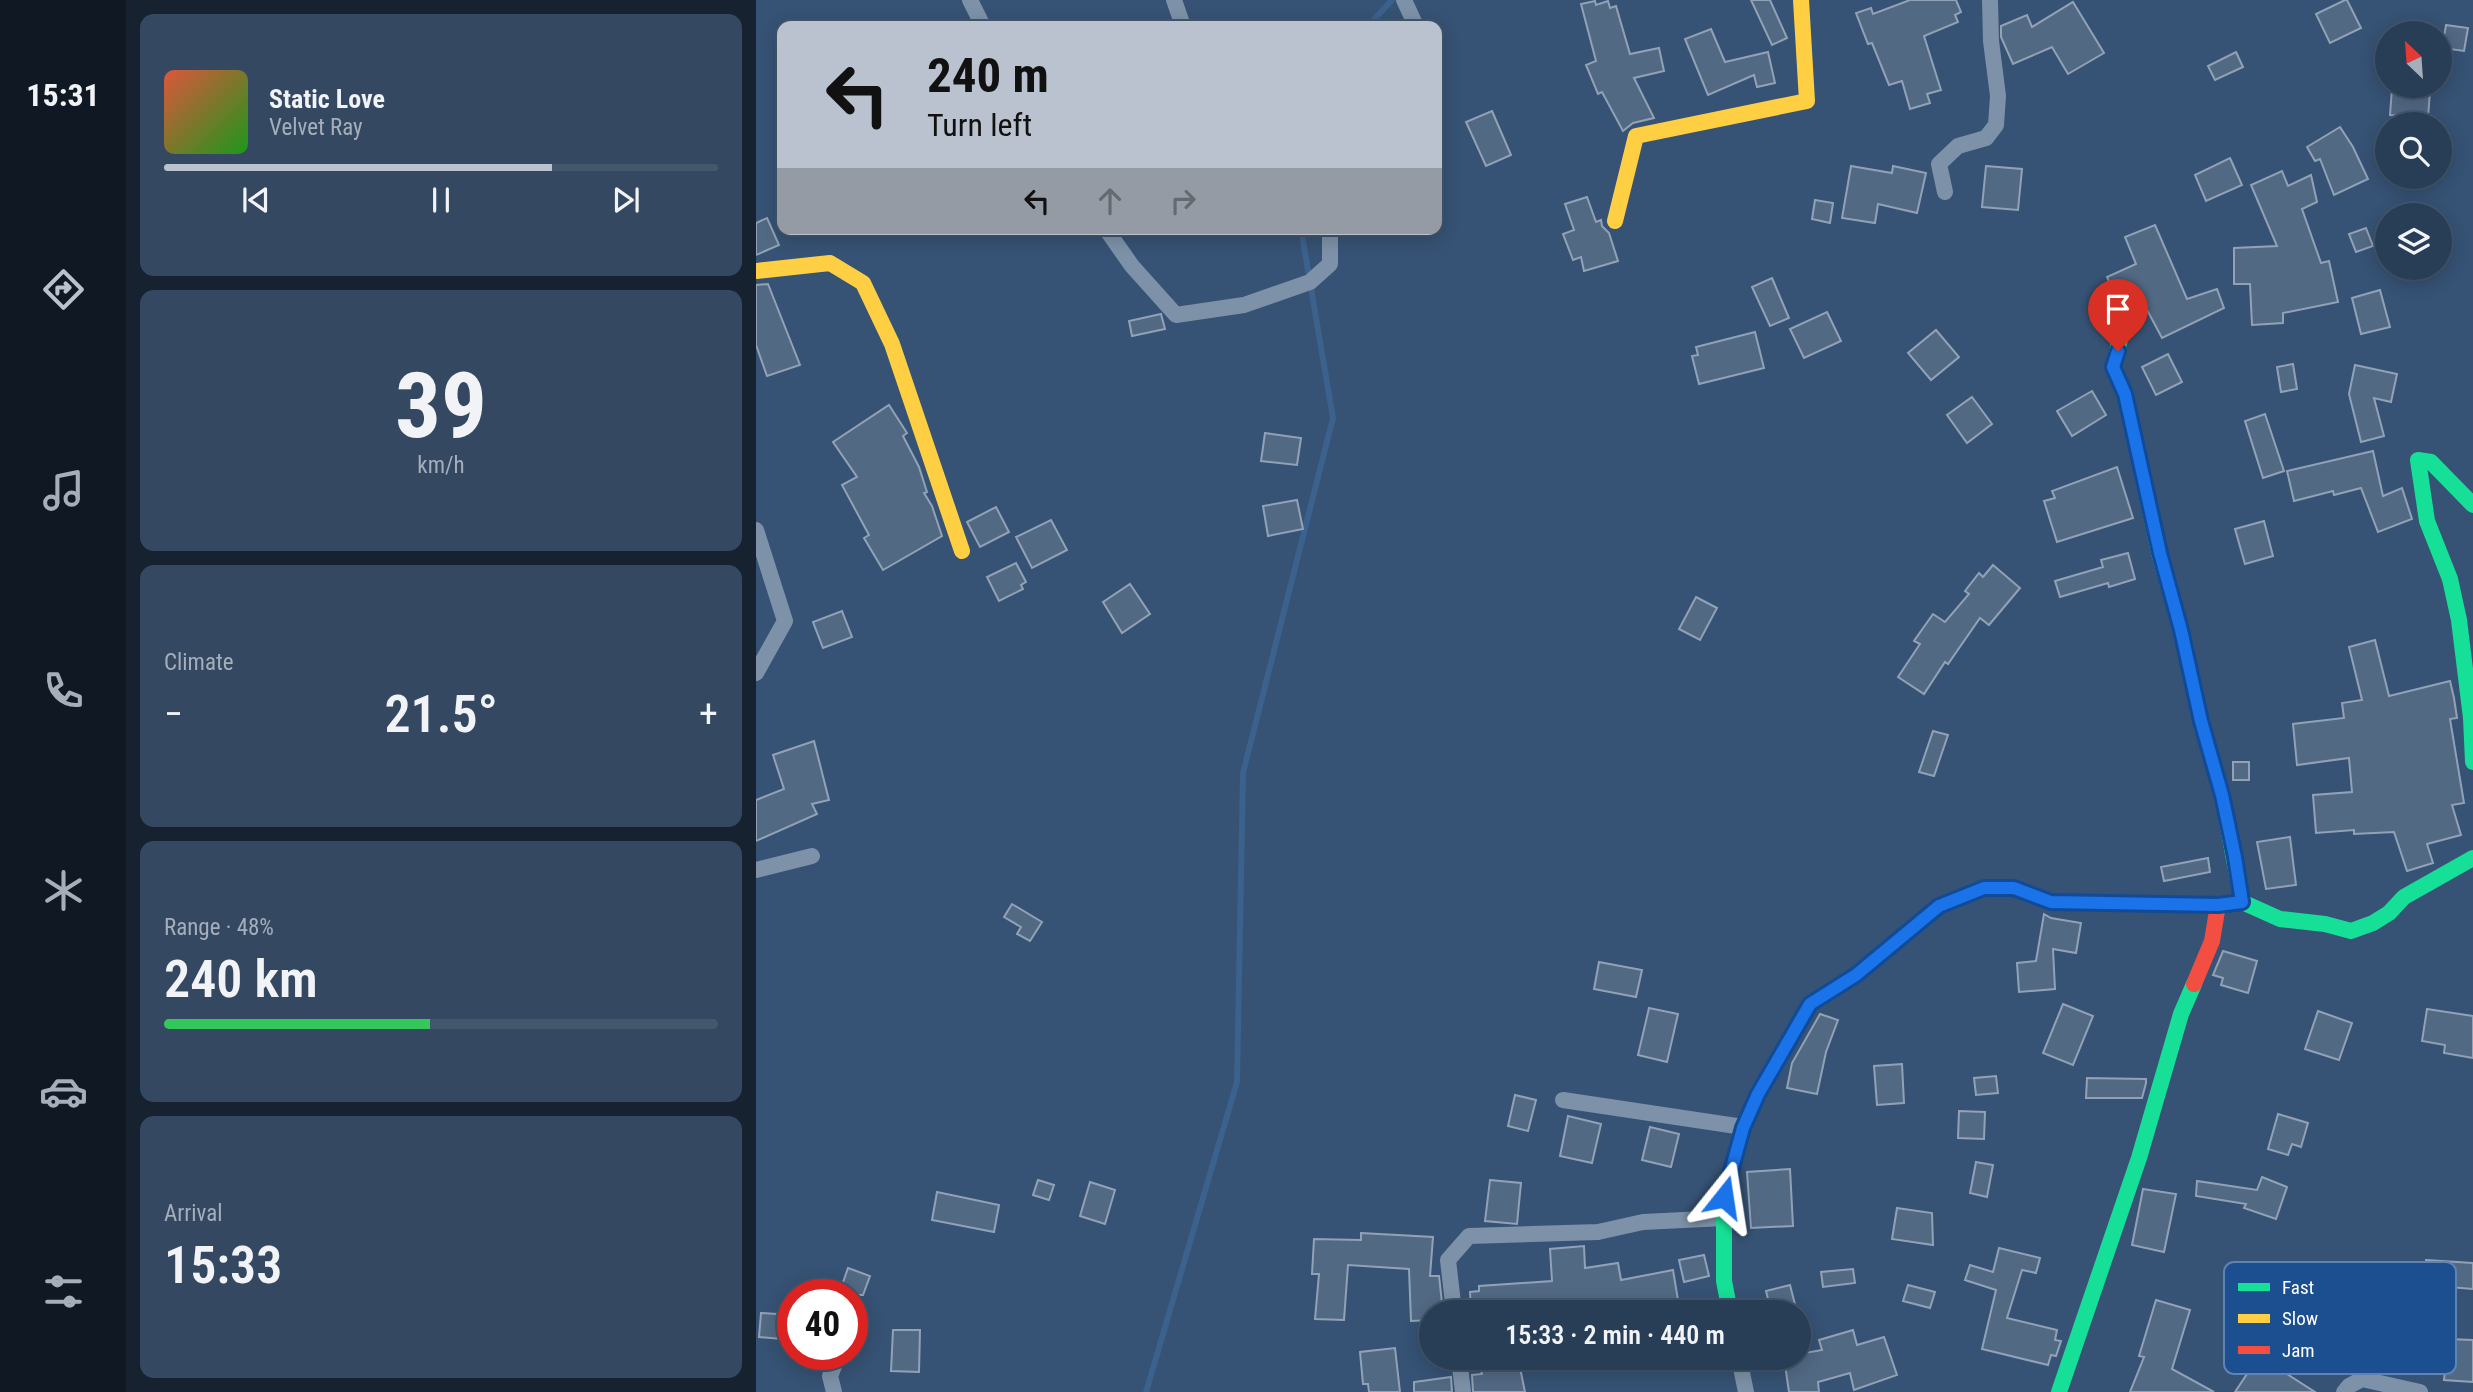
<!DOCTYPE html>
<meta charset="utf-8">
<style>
:root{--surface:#283e57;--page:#344961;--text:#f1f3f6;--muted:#a5aeba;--line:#44576d;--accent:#b9c2ce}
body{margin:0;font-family:"Roboto Condensed",sans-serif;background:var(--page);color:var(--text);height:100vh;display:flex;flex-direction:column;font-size:26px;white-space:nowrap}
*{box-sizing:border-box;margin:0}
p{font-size:23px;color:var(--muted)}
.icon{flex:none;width:38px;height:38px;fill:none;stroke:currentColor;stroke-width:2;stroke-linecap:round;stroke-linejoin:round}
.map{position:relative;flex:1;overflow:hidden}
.details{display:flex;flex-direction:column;gap:14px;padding:14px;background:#162230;width:630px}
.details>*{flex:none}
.guide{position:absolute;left:21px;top:21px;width:665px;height:214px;border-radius:14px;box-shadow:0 4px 18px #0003,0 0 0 2px var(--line);background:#b9c2ce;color:#111;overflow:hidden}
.needle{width:46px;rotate:335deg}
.tools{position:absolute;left:1619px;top:21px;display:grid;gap:14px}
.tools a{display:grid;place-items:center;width:77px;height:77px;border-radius:50%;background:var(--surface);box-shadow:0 4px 18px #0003,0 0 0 2px var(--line);font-size:35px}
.speed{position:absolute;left:21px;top:1279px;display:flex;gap:14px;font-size:35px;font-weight:700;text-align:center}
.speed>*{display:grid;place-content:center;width:91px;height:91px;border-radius:50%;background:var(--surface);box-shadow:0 4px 18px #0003,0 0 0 2px var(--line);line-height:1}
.speed .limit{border:10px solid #d22;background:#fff;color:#111}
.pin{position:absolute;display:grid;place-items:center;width:60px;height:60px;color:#fff;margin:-72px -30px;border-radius:50% 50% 50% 0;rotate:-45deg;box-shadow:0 0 7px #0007}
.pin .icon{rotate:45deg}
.me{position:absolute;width:77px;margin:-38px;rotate:15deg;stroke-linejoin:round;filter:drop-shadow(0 0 5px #0008)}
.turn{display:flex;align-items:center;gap:24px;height:147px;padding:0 35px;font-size:32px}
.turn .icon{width:91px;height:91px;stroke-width:2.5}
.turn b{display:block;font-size:49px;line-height:60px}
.lanes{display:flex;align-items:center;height:66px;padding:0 35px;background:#0003;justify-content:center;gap:35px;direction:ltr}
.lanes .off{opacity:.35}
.big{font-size:52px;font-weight:600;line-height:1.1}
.details .widget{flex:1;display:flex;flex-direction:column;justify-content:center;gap:10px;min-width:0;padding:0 24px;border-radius:14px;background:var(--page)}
.details .dial{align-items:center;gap:0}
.dial b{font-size:91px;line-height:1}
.song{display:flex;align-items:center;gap:21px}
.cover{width:84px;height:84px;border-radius:10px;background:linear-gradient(135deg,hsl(10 70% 55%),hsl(120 70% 35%))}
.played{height:7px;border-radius:4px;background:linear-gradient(90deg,var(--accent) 70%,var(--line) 70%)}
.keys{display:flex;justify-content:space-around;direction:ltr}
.heat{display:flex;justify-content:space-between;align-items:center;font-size:38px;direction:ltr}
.charge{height:10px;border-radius:5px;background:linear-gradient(90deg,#34c759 48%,var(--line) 0)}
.trip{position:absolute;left:663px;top:1300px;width:392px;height:70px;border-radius:35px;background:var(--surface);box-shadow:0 4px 18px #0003,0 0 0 2px var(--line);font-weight:600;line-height:70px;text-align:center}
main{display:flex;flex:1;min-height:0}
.dock{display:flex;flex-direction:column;width:126px;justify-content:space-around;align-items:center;background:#101923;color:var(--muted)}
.dock .icon{width:49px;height:49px}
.dock .active{color:var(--accent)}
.dock b{font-size:32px;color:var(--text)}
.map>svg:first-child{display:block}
</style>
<main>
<nav class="dock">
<b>15:31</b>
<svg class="icon active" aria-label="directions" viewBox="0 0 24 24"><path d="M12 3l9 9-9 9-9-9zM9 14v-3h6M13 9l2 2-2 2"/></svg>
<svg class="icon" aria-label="music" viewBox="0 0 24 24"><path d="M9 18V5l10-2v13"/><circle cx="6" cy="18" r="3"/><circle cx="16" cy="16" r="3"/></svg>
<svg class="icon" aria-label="phone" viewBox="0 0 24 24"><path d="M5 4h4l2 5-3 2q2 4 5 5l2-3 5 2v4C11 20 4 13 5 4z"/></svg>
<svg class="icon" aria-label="climate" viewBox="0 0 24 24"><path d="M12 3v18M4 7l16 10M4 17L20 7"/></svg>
<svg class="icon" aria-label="car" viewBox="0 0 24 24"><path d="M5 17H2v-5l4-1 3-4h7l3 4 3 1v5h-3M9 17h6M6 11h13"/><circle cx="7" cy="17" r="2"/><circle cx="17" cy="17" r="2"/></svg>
<svg class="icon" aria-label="filters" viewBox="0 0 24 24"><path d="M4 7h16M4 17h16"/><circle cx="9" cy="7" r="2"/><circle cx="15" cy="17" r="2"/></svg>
</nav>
<section class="details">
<div class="widget">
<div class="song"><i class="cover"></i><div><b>Static Love</b><p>Velvet Ray</p></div></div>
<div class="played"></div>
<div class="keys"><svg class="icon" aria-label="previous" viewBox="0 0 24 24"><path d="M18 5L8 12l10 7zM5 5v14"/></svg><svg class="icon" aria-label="pause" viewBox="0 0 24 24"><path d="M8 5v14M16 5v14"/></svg><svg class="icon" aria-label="next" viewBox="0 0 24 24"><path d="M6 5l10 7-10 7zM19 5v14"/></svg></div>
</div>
<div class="widget dial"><b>39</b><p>km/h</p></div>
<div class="widget"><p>Climate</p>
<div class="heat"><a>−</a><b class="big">21.5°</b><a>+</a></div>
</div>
<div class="widget"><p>Range · 48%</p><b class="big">240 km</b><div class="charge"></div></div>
<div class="widget"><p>Arrival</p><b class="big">15:33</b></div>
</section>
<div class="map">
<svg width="1717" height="1392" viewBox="0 0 1717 1392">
<rect width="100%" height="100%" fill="#365274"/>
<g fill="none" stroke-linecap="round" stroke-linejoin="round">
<g stroke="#3b618d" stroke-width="6">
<path d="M 612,26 L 636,0"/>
<path d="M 390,1392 L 481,1082 L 487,773 L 577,418 L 545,229"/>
</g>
</g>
<g fill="#526984" stroke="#92a2b6" stroke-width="2">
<path d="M 995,0 L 1014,0 L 1031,38 L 1016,45 Z"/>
<path d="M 1154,0 L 1200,0 L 1205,12 L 1199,15 L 1202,22 L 1168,36 L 1185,90 L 1171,94 L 1174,103 L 1154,109 L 1146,81 L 1133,85 L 1116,43 L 1112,44 L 1100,13 L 1115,8 L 1117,14 Z"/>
<path d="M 1589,0 L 1591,0 L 1605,28 L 1574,43 L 1560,14 Z"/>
<path d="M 839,1 L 840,5 L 852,1 L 854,8 L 860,6 L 874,54 L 903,48 L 908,71 L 878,78 L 898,118 L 877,123 L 867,131 L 846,92 L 842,94 L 830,65 L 840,61 L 825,4 Z"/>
<path d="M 1317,2 L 1348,53 L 1312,74 L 1296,47 L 1257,64 L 1245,37 L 1245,26 L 1271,15 L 1276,27 Z"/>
<path d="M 1690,25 L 1712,28 L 1708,51 L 1686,48 Z"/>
<path d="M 955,29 L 969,62 L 1012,52 L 1019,83 L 1001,87 L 998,75 L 952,95 L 929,39 Z"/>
<path d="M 1480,52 L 1487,67 L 1459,80 L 1452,66 Z"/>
<path d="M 1636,88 L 1674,91 L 1672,118 L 1634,115 Z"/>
<path d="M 736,111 L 755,155 L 730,166 L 710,122 Z"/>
<path d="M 1584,127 L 1597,147 L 1612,179 L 1578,195 L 1564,159 L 1559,161 L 1551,147 Z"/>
<path d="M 1474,158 L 1486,185 L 1450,201 L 1439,175 Z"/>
<path d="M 1095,166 L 1136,173 L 1137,166 L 1170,173 L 1161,213 L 1122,204 L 1119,223 L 1086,218 Z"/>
<path d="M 1230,166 L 1266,169 L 1262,210 L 1226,207 Z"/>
<path d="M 1526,171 L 1532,186 L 1555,175 L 1561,202 L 1546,209 L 1565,263 L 1573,261 L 1582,302 L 1527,313 L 1527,323 L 1496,325 L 1494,284 L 1478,284 L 1478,248 L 1521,246 L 1495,185 Z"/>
<path d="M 831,197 L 840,222 L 845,220 L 846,226 L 853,233 L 862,261 L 828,271 L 825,257 L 817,260 L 807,234 L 818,230 L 809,204 Z"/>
<path d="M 1059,200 L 1077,203 L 1074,223 L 1056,219 Z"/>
<path d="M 11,218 L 23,245 L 0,255 L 0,223 Z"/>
<path d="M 1399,225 L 1431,299 L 1461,289 L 1468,308 L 1406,338 L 1382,293 L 1362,302 L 1351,277 L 1380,264 L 1369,237 Z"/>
<path d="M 1610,228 L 1617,246 L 1600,252 L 1593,234 Z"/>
<path d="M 1016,278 L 1033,318 L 1014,326 L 996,287 Z"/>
<path d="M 12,284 L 44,365 L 11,376 L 0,345 L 0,285 Z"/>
<path d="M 1624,290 L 1634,327 L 1605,334 L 1596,298 Z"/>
<path d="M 1071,312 L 1085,341 L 1048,358 L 1034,329 Z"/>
<path d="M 405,314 L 409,329 L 376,336 L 373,321 Z"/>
<path d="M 1180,330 L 1203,357 L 1175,380 L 1152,353 Z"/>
<path d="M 999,332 L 1008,368 L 943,384 L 936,356 L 942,355 L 940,347 Z"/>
<path d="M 1412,354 L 1426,382 L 1400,395 L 1386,367 Z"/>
<path d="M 1537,364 L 1541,389 L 1525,392 L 1521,367 Z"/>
<path d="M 1599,365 L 1641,374 L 1635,402 L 1618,398 L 1628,436 L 1605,442 L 1593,394 Z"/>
<path d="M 1336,391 L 1350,415 L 1316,436 L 1301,411 Z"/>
<path d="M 1216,397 L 1236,424 L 1211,443 L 1191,415 Z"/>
<path d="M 133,405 L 151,433 L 147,436 L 163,467 L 171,492 L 168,493 L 176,506 L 186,536 L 127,570 L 108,538 L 113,535 L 86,485 L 101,477 L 77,442 Z"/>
<path d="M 1509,414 L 1528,471 L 1507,478 L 1489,421 Z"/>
<path d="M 509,433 L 545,438 L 541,465 L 505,461 Z"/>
<path d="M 1617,451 L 1627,496 L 1646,488 L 1656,519 L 1622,532 L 1605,488 L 1578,495 L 1577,491 L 1538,501 L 1531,471 Z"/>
<path d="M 1361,467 L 1377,518 L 1301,542 L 1288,501 L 1299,498 L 1296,491 Z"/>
<path d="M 541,500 L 547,529 L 512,536 L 507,506 Z"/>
<path d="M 240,507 L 253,532 L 224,547 L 211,522 Z"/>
<path d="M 295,520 L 311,550 L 276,568 L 260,537 Z"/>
<path d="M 1508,521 L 1517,556 L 1489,564 L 1479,529 Z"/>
<path d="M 1372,553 L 1379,579 L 1353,587 L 1352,583 L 1304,597 L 1299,581 L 1347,567 L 1345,560 Z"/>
<path d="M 260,563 L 270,582 L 265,585 L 267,589 L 243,601 L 231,577 Z"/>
<path d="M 1237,565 L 1264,588 L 1233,625 L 1224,618 L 1192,664 L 1189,662 L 1168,694 L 1142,677 L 1164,644 L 1158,641 L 1177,614 L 1189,622 L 1213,594 L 1209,591 L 1223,573 L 1227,577 Z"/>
<path d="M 374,584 L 394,614 L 366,633 L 347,602 Z"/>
<path d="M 940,597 L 961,608 L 944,640 L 923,629 Z"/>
<path d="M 86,611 L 96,637 L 67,648 L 57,622 Z"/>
<path d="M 1619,640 L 1633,696 L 1694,681 L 1698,698 L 1701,718 L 1694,719 L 1708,803 L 1696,805 L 1705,835 L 1671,844 L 1677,863 L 1651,871 L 1638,832 L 1598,834 L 1598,830 L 1560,833 L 1557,795 L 1596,792 L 1593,758 L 1541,765 L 1537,724 L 1588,718 L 1586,703 L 1606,700 L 1593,647 Z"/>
<path d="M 1177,731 L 1192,735 L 1178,776 L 1163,772 Z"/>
<path d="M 58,741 L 73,800 L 56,804 L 61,814 L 0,841 L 0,800 L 28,789 L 17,755 Z"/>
<rect x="1477" y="762" width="16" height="18"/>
<path d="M 1534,837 L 1540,885 L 1510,889 L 1501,842 Z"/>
<path d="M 1452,858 L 1454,872 L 1408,881 L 1405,867 Z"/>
<path d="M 256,904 L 286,922 L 274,941 L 261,934 L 265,927 L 248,917 Z"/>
<path d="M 1288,914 L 1295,918 L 1325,923 L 1320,953 L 1297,949 L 1299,989 L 1263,992 L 1261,963 L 1280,961 Z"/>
<path d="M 1467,951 L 1501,961 L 1492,993 L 1465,985 L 1467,978 L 1457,975 Z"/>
<path d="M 843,962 L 886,970 L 880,997 L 838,989 Z"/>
<path d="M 1307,1004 L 1337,1016 L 1317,1065 L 1287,1053 Z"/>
<path d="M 893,1008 L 922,1014 L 911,1062 L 882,1055 Z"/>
<path d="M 1671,1009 L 1717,1016 L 1717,1058 L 1688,1053 L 1689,1045 L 1666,1041 Z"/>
<path d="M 1562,1011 L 1596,1023 L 1583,1060 L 1549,1049 Z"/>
<path d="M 1064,1014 L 1082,1020 L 1070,1052 L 1061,1094 L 1031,1088 L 1036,1063 Z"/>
<path d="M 1146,1064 L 1148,1103 L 1121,1105 L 1118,1066 Z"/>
<path d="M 1240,1076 L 1242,1093 L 1220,1095 L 1218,1078 Z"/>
<path d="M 1331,1078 L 1390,1079 L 1390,1083 L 1386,1098 L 1330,1098 Z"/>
<path d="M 759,1095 L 780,1100 L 772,1131 L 752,1126 Z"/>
<path d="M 1203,1111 L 1229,1112 L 1228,1139 L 1202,1138 Z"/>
<path d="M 1522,1114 L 1552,1123 L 1545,1147 L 1536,1144 L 1532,1155 L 1512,1149 Z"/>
<path d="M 812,1116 L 845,1124 L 836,1163 L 804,1156 Z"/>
<path d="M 894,1127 L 923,1134 L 915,1167 L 886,1160 Z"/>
<path d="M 1220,1162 L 1237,1165 L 1231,1197 L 1214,1193 Z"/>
<path d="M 1034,1169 L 1037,1226 L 995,1228 L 991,1172 Z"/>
<path d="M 1506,1177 L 1531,1187 L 1520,1219 L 1488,1208 L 1490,1204 L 1440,1196 L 1441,1181 L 1501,1190 Z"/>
<path d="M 282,1180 L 298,1185 L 293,1200 L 277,1195 Z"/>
<path d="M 734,1180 L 765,1183 L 761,1224 L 729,1221 Z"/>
<path d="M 334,1182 L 359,1190 L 349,1224 L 324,1216 Z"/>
<path d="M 1387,1189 L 1420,1194 L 1408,1252 L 1376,1245 Z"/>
<path d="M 181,1192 L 243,1205 L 238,1232 L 176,1220 Z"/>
<path d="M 1141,1208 L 1176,1213 L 1177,1245 L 1136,1239 Z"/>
<path d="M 605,1233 L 677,1237 L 674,1276 L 683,1276 L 687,1312 L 676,1312 L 676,1320 L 655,1321 L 653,1269 L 592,1265 L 588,1320 L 559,1319 L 563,1274 L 556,1274 L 558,1239 L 605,1240 Z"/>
<path d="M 828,1246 L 829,1268 L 862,1263 L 865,1280 L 917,1270 L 924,1312 L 804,1312 L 804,1310 L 715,1312 L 714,1292 L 723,1291 L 723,1286 L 796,1281 L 794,1249 Z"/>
<path d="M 1243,1248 L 1284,1258 L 1280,1273 L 1266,1270 L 1251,1318 L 1301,1330 L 1299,1340 L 1305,1341 L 1300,1356 L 1295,1355 L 1292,1365 L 1226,1349 L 1240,1290 L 1209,1280 L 1214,1265 L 1237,1272 Z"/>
<path d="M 948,1255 L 953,1276 L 928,1282 L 923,1260 Z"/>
<path d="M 1670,1260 L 1717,1263 L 1717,1289 L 1693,1287 L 1692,1339 L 1717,1340 L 1717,1382 L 1688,1380 L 1689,1371 L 1667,1370 Z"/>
<path d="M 92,1268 L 114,1276 L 107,1295 L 93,1295 L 84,1291 Z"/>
<path d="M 1097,1269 L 1099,1283 L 1067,1287 L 1065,1272 Z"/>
<path d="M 1034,1285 L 1041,1312 L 1015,1312 L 1010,1291 Z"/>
<path d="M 1152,1285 L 1179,1292 L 1174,1308 L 1147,1301 Z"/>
<path d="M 1400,1300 L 1434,1310 L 1416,1369 L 1458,1392 L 1374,1392 L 1388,1357 L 1383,1356 Z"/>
<path d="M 5,1313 L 37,1315 L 37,1340 L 3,1337 Z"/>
<path d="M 137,1330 L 164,1330 L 163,1372 L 135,1371 Z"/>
<path d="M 1097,1330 L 1101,1345 L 1128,1337 L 1141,1375 L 1098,1390 L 1094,1373 L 1062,1382 L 1063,1392 L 1033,1392 L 1028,1358 L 1043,1358 L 1043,1354 L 1066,1350 L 1063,1340 Z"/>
<path d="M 639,1348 L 644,1392 L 613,1392 L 612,1384 L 607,1384 L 604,1352 Z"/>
<path d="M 1503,1356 L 1559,1392 L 1479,1392 Z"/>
<path d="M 763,1363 L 769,1392 L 717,1392 L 716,1375 L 726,1374 L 725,1371 Z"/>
<path d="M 695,1377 L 696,1392 L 658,1392 L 658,1382 Z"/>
</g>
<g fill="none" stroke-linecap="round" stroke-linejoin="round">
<g stroke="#7d92a8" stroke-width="16">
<path d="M 214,0 L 227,26"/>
<path d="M 418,0 L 427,26"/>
<path d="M 648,0 L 660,26"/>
<path d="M 1189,192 L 1183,164 L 1202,146 L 1230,138 L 1240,125 L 1242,96 L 1235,41 L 1234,0"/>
<path d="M 350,229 L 376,266 L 420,315 L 488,305 L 554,282 L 574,264 L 574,229"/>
<path d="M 0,530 L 29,621 L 0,673"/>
<path d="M 0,870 L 56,856"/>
<path d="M 807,1100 L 987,1127"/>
<path d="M 698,1312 L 692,1260 L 713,1236 L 842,1232 L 887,1222 L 968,1218"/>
<path d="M 96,1344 L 100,1342"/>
<path d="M 703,1358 L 707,1392"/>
<path d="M 983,1358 L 990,1392"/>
<path d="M 78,1392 L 74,1376 L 83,1354"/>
<path d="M 1588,1392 L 1593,1386 L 1606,1379 L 1664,1392"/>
</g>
<g stroke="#16e098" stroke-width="16">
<path d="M 1370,316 L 1357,367 L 1369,394 L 1403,553 L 1425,630 L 1445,721 L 1466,795 L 1486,902 L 1524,919 L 1569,924 L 1595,931 L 1617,923 L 1633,913 L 1648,897 L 1717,858"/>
<path d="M 1717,505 L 1675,462 L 1662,460 L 1671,521 L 1694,579 L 1703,620 L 1715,718 L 1717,762"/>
<path d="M 974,1312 L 968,1281 L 968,1197 L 987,1127 L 1002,1094 L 1054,1004 L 1100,975 L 1183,906 L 1228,888 L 1258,888 L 1295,902 L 1462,905"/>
<path d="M 1303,1392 L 1383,1158 L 1425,1014 L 1438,984"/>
</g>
<g stroke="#ffcf43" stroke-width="16">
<path d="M 859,221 L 880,136 L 1051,101 L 1045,0"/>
<path d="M 0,271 L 74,263 L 107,283 L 136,344 L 206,551"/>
</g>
<path stroke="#f24e42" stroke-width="16" d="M 1438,984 L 1456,941 L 1462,905 L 1476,903"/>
</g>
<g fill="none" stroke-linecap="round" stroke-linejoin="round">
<defs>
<path id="route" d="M 968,1197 L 987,1128 L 1002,1094 L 1054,1004 L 1100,975 L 1183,906 L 1228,888 L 1258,888 L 1295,902 L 1462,905 L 1486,902 L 1479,857 L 1466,795 L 1445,721 L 1425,630 L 1404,553 L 1369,394 L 1357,367 L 1362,351"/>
</defs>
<use href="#route" stroke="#114b97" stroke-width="18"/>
<use href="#route" stroke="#1a73e8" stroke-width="12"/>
</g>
<rect x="1468" y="1262" width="232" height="112" rx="10" fill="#1b4f8f" stroke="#5f84b1" stroke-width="2"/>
<rect x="1482" y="1283" width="32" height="8" fill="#16e098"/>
<rect x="1482" y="1314" width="32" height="9" fill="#ffcf43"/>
<rect x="1482" y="1346" width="32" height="8" fill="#f24e42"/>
<g font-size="19" fill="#fff">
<text x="1526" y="1294">Fast</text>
<text x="1526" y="1325">Slow</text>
<text x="1526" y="1357">Jam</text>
</g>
</svg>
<div class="tools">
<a><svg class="needle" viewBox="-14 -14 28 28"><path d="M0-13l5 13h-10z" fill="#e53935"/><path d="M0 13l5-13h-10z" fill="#a5aeba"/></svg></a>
<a><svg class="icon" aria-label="search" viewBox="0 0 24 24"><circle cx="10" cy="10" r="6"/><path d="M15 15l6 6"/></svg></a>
<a><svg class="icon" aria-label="layers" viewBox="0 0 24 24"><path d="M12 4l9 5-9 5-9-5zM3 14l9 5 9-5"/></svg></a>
</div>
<div class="speed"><div class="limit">40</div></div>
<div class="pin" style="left:1362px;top:351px;background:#d93025"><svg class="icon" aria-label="arrive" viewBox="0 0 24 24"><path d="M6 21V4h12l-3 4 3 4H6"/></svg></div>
<svg class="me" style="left:968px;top:1197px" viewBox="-20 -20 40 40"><path d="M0-17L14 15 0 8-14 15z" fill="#1a73e8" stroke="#fff" stroke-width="4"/></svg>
<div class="trip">15:33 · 2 min · 440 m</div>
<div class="guide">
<div class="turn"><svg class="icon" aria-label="left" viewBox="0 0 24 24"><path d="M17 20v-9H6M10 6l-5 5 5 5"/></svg><div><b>240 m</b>Turn left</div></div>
<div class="lanes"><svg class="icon" aria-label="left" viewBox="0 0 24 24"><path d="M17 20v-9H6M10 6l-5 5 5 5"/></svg><svg class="icon off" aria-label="ahead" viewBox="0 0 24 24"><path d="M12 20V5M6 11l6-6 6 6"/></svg><svg class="icon off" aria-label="right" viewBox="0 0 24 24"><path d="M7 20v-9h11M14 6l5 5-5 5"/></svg></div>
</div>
</div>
</main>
